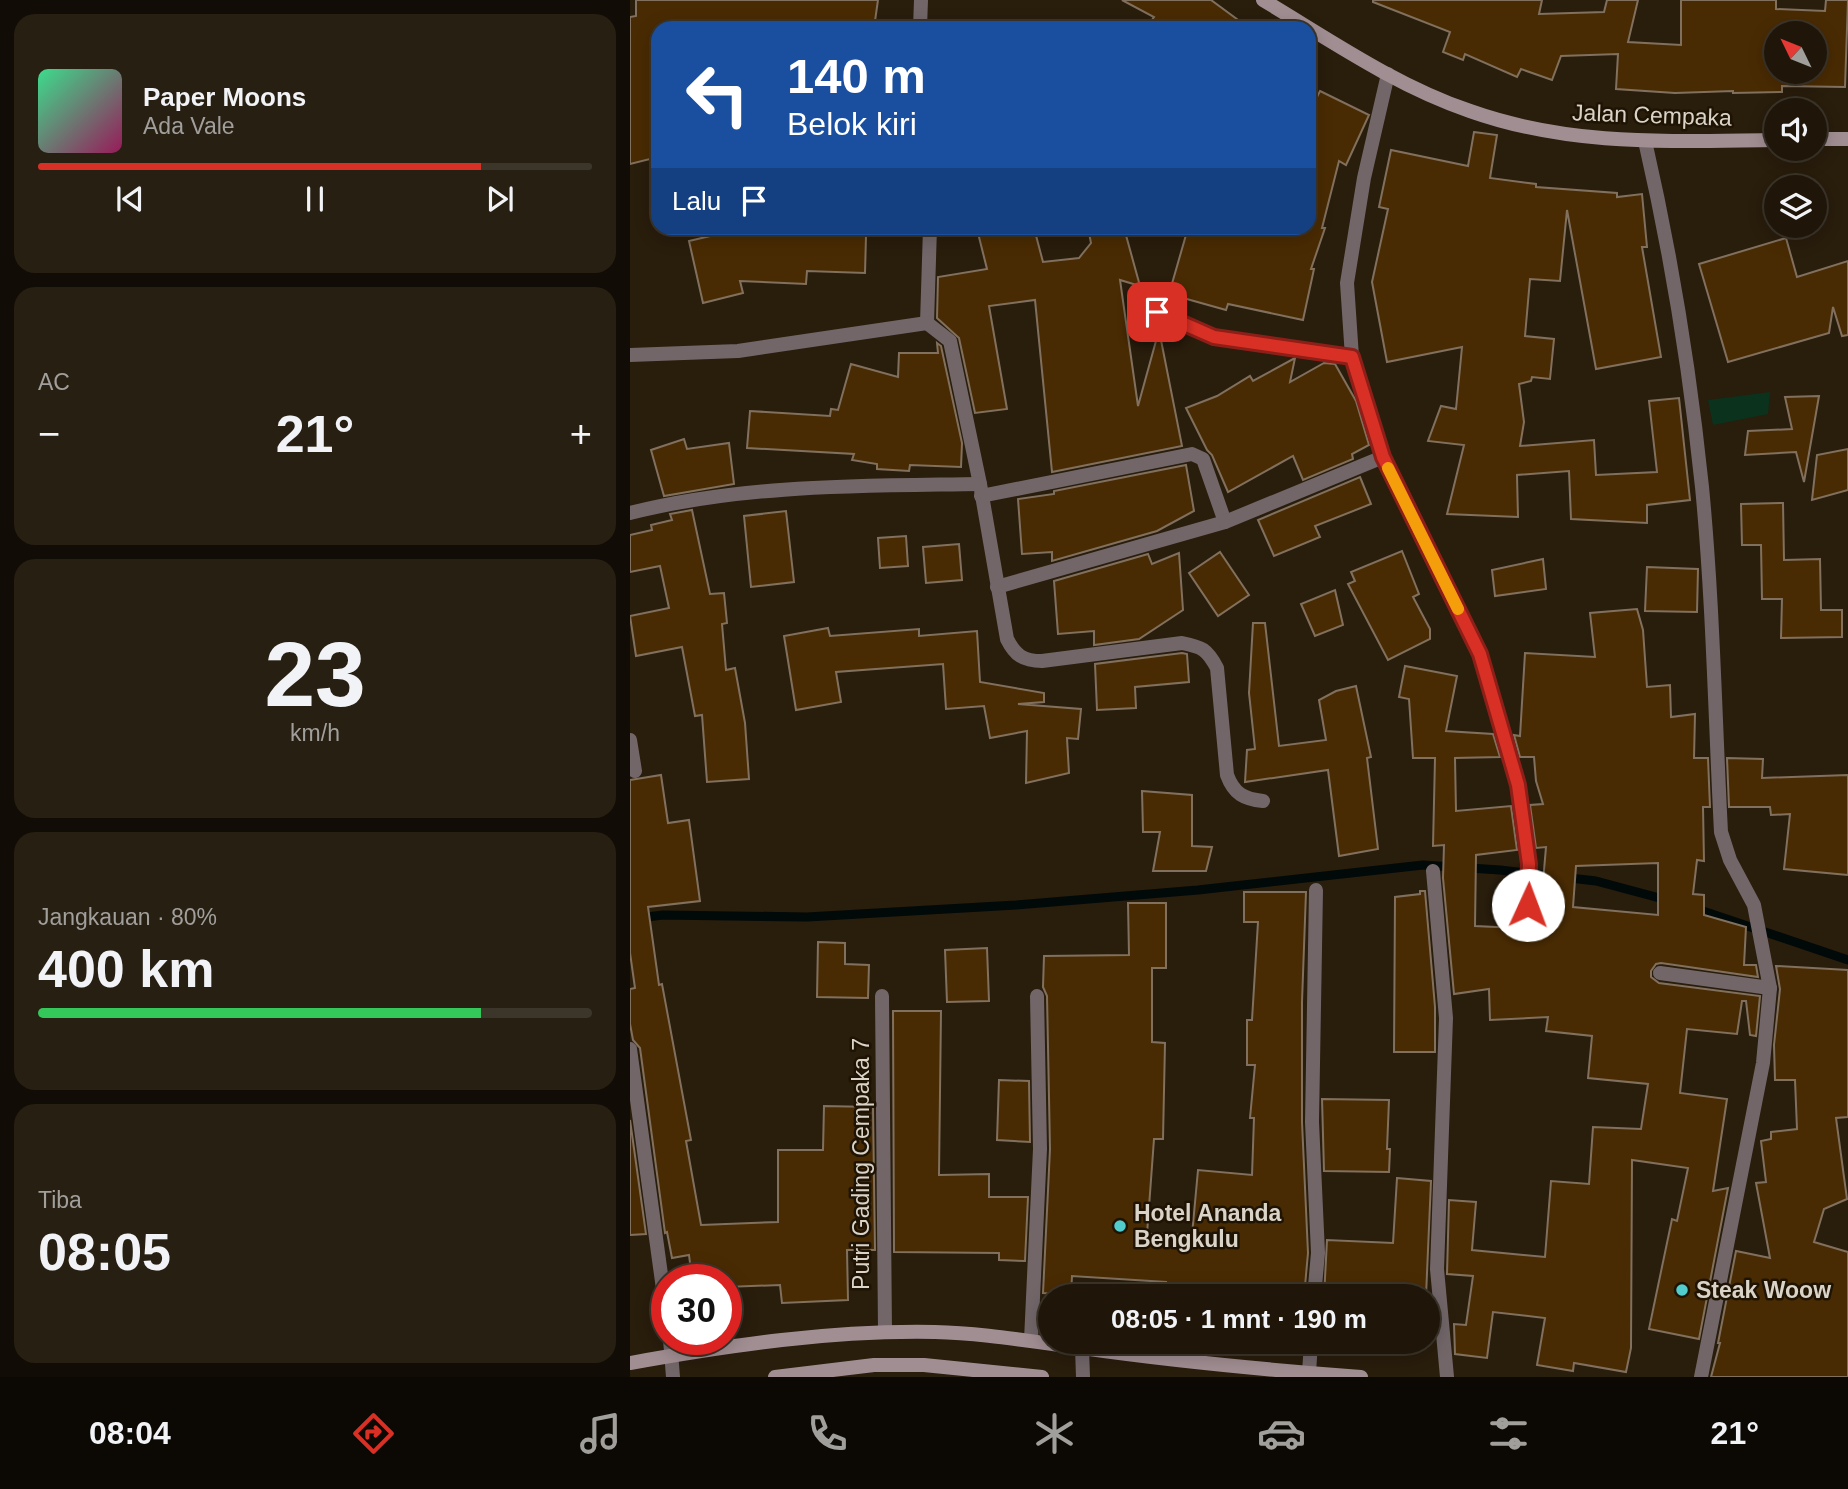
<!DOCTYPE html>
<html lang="id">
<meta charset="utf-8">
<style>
:root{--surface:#1f1609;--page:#271f12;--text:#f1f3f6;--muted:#a19f9c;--line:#3c352a;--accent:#d93025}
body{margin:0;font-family:Helvetica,sans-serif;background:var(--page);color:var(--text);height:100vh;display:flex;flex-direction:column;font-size:26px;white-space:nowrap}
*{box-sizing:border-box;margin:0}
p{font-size:23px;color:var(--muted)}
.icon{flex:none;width:38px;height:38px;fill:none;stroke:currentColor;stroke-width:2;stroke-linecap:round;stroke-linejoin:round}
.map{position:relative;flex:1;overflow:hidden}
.panel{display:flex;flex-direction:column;gap:14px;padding:14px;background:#110c05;width:630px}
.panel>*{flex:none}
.banner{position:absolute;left:21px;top:21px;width:665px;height:214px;border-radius:21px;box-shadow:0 4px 18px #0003,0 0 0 2px var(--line);background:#1a4fa0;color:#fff;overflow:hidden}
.needle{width:46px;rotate:313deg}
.tools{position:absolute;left:1134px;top:21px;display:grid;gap:14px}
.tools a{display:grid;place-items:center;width:63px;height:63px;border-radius:50%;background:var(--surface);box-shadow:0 4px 18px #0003,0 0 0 2px var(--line);font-size:35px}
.speed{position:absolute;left:21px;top:1264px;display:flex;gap:14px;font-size:35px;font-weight:700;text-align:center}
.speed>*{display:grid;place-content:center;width:91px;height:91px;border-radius:50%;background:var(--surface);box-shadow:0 4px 18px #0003,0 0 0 2px var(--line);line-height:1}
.speed .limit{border:10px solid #d22;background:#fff;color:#111}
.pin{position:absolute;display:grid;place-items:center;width:60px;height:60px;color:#fff;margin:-30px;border-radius:14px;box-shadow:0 4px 10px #0006}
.me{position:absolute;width:77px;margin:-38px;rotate:2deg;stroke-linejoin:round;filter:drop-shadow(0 0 5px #0008)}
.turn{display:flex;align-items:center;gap:24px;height:147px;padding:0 21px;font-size:32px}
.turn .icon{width:91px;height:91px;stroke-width:2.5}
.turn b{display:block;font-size:49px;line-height:60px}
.then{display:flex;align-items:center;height:66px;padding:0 21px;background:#0003;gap:14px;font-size:26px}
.big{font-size:52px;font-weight:700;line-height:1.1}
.panel .card{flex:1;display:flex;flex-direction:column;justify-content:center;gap:10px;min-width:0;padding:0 24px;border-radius:21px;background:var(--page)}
.panel .dial{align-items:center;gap:0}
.dial b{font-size:91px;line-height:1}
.song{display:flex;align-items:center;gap:21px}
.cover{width:84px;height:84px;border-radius:10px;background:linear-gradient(135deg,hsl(150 70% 55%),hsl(330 70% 35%))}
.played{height:7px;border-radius:4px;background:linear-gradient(90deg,var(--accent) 80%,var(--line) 80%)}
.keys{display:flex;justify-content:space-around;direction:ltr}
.heat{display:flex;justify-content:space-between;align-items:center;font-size:38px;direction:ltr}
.charge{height:10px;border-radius:5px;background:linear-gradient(90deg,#34c759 80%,var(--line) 0)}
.trip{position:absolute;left:408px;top:1284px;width:402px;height:70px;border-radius:35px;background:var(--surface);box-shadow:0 4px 18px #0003,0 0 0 2px var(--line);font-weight:700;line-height:70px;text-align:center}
.dock{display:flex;height:112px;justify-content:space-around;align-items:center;background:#0c0904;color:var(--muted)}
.dock .icon{width:49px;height:49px}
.dock .active{color:var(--accent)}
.dock b{font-size:32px;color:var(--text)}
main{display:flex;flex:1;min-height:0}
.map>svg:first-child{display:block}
</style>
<main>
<section class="panel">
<div class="card">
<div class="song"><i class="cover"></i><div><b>Paper Moons</b><p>Ada Vale</p></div></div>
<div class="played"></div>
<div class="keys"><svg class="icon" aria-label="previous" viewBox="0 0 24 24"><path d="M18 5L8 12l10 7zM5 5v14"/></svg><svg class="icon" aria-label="pause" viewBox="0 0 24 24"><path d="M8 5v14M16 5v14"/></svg><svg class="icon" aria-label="next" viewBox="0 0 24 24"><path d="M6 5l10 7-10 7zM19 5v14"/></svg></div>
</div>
<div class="card"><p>AC</p>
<div class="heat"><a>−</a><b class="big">21°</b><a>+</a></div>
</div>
<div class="card dial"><b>23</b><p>km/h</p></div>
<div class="card"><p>Jangkauan · 80%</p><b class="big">400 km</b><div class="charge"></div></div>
<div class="card"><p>Tiba</p><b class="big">08:05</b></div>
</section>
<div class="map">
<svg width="1218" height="1377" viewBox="0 0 1218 1377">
<rect width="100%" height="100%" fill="#291d0c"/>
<path fill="#35250d" d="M 618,1342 L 754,1342 L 754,1352 Z"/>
<path fill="#0b321d" d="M 1140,392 L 1138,414 L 1083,425 L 1078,400 Z"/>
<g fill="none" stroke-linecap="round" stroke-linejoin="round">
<g stroke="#020909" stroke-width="9">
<path d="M 1064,908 L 1218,960"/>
<path d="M 0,919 L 33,915 L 177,917 L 386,905 L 568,890 L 793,865 L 870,870 L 966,881 L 1037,900"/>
</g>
</g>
<g fill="#492b03" stroke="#81705e" stroke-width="2" fill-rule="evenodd">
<path d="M 6,0 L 248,0 L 244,28 L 28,28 L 28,157 L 0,164 L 0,17 L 6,16 Z"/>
<path d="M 492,0 L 581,0 L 619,28 L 516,28 L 524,17 Z"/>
<path d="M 743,0 L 912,0 L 909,14 L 974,12 L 977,0 L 1008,0 L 998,42 L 1051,45 L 1051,0 L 1146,0 L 1146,9 L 1195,11 L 1196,0 L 1218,0 L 1215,87 L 1152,86 L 1152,92 L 1103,93 L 1103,91 L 1045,93 L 986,89 L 988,54 L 931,56 L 922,80 L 891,69 L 887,77 L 835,54 L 833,60 L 813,52 L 820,32 L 743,2 ZM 1146,33 L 1185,33 L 1185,72 L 1146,72 Z"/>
<path d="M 690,91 L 739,115 L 716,165 L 709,161 L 692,228 L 695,228 L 681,269 L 684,269 L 673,320 L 598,304 L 596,310 L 539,294 L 558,228 L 679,228 L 679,113 Z"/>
<path d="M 844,132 L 867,135 L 860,178 L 906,184 L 906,187 L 987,193 L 987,197 L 1012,194 L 1017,247 L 1012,247 L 1031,357 L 966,369 L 937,210 L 930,281 L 900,279 L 895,336 L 924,339 L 920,379 L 902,377 L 901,381 L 889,384 L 894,422 L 890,446 L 964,440 L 966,475 L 1027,472 L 1019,401 L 1049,398 L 1060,500 L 1017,505 L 1017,523 L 941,519 L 939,471 L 887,475 L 888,517 L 817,514 L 834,445 L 798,441 L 811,406 L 826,409 L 832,347 L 757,362 L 742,282 L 758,209 L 749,207 L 761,150 L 838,166 Z"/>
<path d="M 372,228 L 404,228 L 413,262 L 449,258 L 461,243 L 458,228 L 494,228 L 510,286 L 490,280 L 508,406 L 529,330 L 552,446 L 422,472 L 405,300 L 359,306 L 377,409 L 345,413 L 329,338 L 307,318 L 308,277 L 357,269 L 348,233 Z"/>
<path d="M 110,229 L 236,236 L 235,273 L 177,271 L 176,284 L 110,281 L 113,293 L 73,303 L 59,241 Z"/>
<path d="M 1156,238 L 1167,277 L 1218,261 L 1218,335 L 1212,336 L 1203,307 L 1199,333 L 1098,362 L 1069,264 Z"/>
<path d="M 307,343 L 311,346 L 332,443 L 331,467 L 280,465 L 279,471 L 247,469 L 247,464 L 222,460 L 224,454 L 117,448 L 120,411 L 200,416 L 201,409 L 208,410 L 221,364 L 268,377 L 269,353 L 308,353 Z"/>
<path d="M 665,358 L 660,382 L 694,363 L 705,364 L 726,401 L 739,445 L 722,454 L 723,459 L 673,480 L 663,456 L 598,492 L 582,455 L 577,450 L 556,408 L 587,396 L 620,376 L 623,381 Z"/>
<path d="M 1189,396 L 1174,482 L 1166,452 L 1115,455 L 1118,431 L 1162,429 L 1155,397 Z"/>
<path d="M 54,439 L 57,449 L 99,443 L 104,484 L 34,496 L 21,450 Z"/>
<path d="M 1218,449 L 1218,490 L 1182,500 L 1187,455 Z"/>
<path d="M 556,465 L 564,511 L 527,531 L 422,561 L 422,552 L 392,554 L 388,499 L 424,494 L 424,491 Z"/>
<path d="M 730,477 L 741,504 L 685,526 L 690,537 L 644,556 L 628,520 Z"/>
<path d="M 1153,503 L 1154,560 L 1190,559 L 1191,610 L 1212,610 L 1212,637 L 1151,638 L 1152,599 L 1132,599 L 1131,545 L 1112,545 L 1111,504 Z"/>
<path d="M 62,510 L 80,594 L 94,593 L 97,623 L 92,624 L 96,670 L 105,668 L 115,723 L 119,779 L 77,782 L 72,715 L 65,716 L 52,647 L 6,656 L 0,616 L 39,608 L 30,566 L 0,572 L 0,535 L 22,530 L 21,525 L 42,520 L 40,514 Z"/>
<path d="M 156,511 L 164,582 L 121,587 L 114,516 Z"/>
<path d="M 276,536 L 278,566 L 250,568 L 248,538 Z"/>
<path d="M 329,544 L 332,580 L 296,583 L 293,547 Z"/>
<path d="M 772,551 L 789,594 L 783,597 L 800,629 L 800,639 L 758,660 L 718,584 L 725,581 L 721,572 Z"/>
<path d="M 590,552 L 619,595 L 588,616 L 559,573 Z"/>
<path d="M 549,553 L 553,610 L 509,639 L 464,645 L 464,631 L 428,634 L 424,581 L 518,554 L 522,564 Z"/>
<path d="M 913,559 L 916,589 L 865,596 L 862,570 Z"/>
<path d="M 1017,567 L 1068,569 L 1067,612 L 1015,611 Z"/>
<path d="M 705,590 L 713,625 L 685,636 L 671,604 Z"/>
<path d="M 1007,609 L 1013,630 L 1017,687 L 1040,685 L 1041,717 L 1065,714 L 1064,758 L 1078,758 L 1080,807 L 1073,807 L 1074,861 L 1067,860 L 1063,894 L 1074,895 L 1074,915 L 1116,927 L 1114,965 L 1126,965 L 1128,977 L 1031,963 L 1026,964 L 1021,971 L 1021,977 L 1029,983 L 1130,996 L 1126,1036 L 1120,1035 L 1116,1001 L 1112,1001 L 1107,1034 L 1057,1029 L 1050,1093 L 1097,1099 L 1083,1191 L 1098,1188 L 1069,1339 L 1019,1329 L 1042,1219 L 1047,1221 L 1058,1168 L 1002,1160 L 1001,1348 L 996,1372 L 944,1363 L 943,1371 L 907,1365 L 915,1318 L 863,1312 L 857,1358 L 825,1354 L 824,1324 L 836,1325 L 843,1276 L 817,1274 L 819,1200 L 846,1202 L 842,1250 L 915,1257 L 921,1181 L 959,1184 L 963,1127 L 1011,1129 L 1018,1084 L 958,1078 L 962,1036 L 916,1031 L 918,1017 L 860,1020 L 859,989 L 824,994 L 813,878 L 814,845 L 803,846 L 805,758 L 783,758 L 779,699 L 769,697 L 775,666 L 827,676 L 816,731 L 863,734 L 870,757 L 825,758 L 826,811 L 881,806 L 887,850 L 846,855 L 845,926 L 888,928 L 893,932 L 901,933 L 906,928 L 909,928 L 916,847 L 906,848 L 900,805 L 913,804 L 906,781 L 904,757 L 890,757 L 884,735 L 890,736 L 895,653 L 965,657 L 960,613 ZM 1028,863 L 1028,915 L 943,907 L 946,866 Z"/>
<path d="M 623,623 L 635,623 L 649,746 L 696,740 L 689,700 L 706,691 L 726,686 L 741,757 L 737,758 L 748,849 L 709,856 L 698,770 L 615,782 L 617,750 L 625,749 L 619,693 Z"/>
<path d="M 198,628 L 200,636 L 289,629 L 289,636 L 347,631 L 350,682 L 414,693 L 414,702 L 388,704 L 451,709 L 448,739 L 437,738 L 439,773 L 396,783 L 397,731 L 360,738 L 354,706 L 316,709 L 313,664 L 206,672 L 211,702 L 166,710 L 154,636 Z"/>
<path d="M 552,653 L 557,654 L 559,682 L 505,687 L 506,708 L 467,710 L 465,664 Z"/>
<path d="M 1097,758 L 1133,759 L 1132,778 L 1218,775 L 1218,875 L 1154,869 L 1160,814 L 1141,815 L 1140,807 L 1099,807 Z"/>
<path d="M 31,775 L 38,823 L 59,820 L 70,901 L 18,907 L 29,985 L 32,984 L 61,1140 L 56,1141 L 71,1225 L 148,1222 L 148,1150 L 193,1150 L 194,1106 L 243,1107 L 245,1250 L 217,1250 L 218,1300 L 152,1303 L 150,1285 L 96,1287 L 96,1279 L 62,1279 L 59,1255 L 42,1258 L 37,1232 L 35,1233 L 10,1048 L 3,1040 L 0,1024 L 0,989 L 5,988 L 0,953 L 0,780 Z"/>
<path d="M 512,791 L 562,795 L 562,846 L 582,847 L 576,871 L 523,871 L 530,832 L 513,832 Z"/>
<path d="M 790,891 L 795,891 L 805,1007 L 805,1052 L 764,1052 L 765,897 L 790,894 Z"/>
<path d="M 614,892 L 676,892 L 672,1002 L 672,1122 L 678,1253 L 674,1297 L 535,1297 L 536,1282 L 442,1276 L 441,1295 L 413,1293 L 420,1149 L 417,996 L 413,987 L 414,956 L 499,955 L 498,903 L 536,903 L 536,968 L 522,968 L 522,1042 L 535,1043 L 533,1139 L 524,1139 L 517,1234 L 562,1235 L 568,1170 L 622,1175 L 624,1118 L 620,1118 L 625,1065 L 617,1065 L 617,1020 L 622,1020 L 628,922 L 614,922 Z"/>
<path d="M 188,942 L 215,943 L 215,964 L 239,965 L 238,998 L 187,997 Z"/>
<path d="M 357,948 L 359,1001 L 317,1002 L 315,950 Z"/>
<path d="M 1146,966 L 1218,970 L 1218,1117 L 1206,1118 L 1217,1199 L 1194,1209 L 1184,1242 L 1218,1252 L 1218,1377 L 1081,1377 L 1090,1343 L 1088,1343 L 1106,1251 L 1140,1258 L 1126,1183 L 1136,1182 L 1131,1141 L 1141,1139 L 1141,1132 L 1167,1129 L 1165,1080 L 1145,1080 L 1144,1045 L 1150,989 Z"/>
<path d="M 263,1011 L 311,1011 L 309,1175 L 359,1174 L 359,1197 L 398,1197 L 395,1261 L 369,1260 L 369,1253 L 264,1252 Z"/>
<path d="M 369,1080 L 399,1081 L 400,1142 L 367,1140 Z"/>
<path d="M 692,1099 L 759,1100 L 757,1149 L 760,1149 L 759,1172 L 694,1171 Z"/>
<path d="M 0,1120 L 16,1234 L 0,1235 Z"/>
<path d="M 767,1178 L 801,1181 L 796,1296 L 694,1297 L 697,1240 L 763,1243 Z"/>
</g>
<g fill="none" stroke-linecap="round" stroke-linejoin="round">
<g stroke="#726669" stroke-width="14">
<path d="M 290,28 L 291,0"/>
<path d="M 758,74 L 734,178 L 717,283 L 722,357 L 753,457 L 850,654 L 888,785 L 899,865 L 897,924"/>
<path d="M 1015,141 C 1041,254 1060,371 1072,487 C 1083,601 1085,717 1091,832 L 1100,860 L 1124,905 L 1140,988 L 1133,1063 L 1071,1377"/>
<path d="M 300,228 L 297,323 L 320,341 L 350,484 L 377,639 C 385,655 393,661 412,661 L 552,643 C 572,647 577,649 587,668 L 597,775 C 604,794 614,799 633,801"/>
<path d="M 527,312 L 584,336 L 722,357"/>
<path d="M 0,355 L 108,351 L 297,323"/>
<path d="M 351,496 L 562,454 L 573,459 L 595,522 L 367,587"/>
<path d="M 0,513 C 115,484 233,486 350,484"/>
<path d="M 595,522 L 753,457"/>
<path d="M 0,740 L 5,771"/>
<path d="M 803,871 L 816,1018 L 807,1269 L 817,1377"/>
<path d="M 1030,973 L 1140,988"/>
<path d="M 252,996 L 255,1332"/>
<path d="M 0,1049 L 37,1318"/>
<path d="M 684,1297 L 688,1253 L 682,1122 L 686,890"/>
<path d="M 40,1339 L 43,1377"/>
<path d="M 401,1340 L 410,1149 L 407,996"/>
<path d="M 452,1348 L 453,1377"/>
<path d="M 679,1373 L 681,1342"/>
</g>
<g stroke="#a18e93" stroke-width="14">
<path d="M 633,0 C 700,40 766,86 840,111 C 942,147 1040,141 1146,140"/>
<path d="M 1185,139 L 1218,139"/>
<path d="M 0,1363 C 100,1345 203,1330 305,1332 C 354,1333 403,1342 452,1348 C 544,1361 638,1370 731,1377"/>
<path d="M 145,1377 L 244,1365 L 294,1365 L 412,1377"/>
</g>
</g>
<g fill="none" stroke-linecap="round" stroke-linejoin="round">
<defs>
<path id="route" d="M 527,312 L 584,337 L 722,357 L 753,457 L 850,654 L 888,785 L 899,864 L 898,905"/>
</defs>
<use href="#route" stroke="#8d1f18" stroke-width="18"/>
<use href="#route" stroke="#d93025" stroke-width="12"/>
<path stroke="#f59e0b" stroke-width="12" d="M 758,468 L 828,609"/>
</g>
<g fill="#52cdce" stroke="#1f1404" stroke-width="2.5">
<circle cx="490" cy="1226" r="7"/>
<circle cx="1052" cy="1290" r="7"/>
</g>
<g text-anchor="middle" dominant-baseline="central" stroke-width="5" stroke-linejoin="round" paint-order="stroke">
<g font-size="23" fill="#dad3c8" stroke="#1f1404">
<text transform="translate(1022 115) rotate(2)">Jalan Cempaka</text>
<text transform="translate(231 1164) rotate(-90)">Putri Gading Cempaka 7</text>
</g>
<g font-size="23" font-weight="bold" fill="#dad3c8" stroke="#1f1404" text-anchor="start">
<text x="504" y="1213">Hotel Ananda<tspan x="504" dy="26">Bengkulu</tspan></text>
<text x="1066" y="1290">Steak Woow</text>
</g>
</g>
</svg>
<div class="tools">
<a><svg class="needle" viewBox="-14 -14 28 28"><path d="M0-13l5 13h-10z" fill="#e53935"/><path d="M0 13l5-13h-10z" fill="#a19f9c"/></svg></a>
<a><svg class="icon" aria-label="sound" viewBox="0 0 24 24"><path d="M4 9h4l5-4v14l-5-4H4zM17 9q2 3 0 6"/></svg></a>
<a><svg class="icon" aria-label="layers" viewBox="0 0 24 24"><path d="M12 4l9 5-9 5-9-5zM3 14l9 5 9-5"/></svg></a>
</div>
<div class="speed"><div class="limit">30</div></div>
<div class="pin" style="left:527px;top:312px;background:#d93025"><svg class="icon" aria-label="arrive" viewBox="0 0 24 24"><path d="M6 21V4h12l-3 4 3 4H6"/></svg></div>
<svg class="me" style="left:898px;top:905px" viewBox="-20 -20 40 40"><circle r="19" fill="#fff"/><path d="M0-13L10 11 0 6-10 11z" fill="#d93025"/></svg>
<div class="trip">08:05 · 1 mnt · 190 m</div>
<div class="banner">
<div class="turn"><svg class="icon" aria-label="left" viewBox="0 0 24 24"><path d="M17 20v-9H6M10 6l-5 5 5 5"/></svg><div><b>140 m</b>Belok kiri</div></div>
<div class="then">Lalu<svg class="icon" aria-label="arrive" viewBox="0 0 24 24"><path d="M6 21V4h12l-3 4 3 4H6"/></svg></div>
</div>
</div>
</main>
<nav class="dock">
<b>08:04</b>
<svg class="icon active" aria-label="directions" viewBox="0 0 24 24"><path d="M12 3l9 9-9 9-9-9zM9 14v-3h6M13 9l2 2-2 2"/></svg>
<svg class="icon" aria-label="music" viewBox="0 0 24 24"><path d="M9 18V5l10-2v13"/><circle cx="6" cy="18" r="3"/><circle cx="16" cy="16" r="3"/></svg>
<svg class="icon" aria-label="phone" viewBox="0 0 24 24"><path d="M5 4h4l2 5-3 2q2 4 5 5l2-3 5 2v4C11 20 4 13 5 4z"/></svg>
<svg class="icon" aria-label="climate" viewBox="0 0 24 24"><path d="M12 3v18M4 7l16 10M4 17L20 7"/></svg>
<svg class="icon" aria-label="car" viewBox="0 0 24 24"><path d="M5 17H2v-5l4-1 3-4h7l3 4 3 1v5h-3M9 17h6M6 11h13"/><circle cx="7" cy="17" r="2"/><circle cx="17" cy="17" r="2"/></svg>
<svg class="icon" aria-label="filters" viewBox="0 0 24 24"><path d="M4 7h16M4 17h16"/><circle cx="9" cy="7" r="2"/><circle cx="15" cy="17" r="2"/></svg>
<b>21°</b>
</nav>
